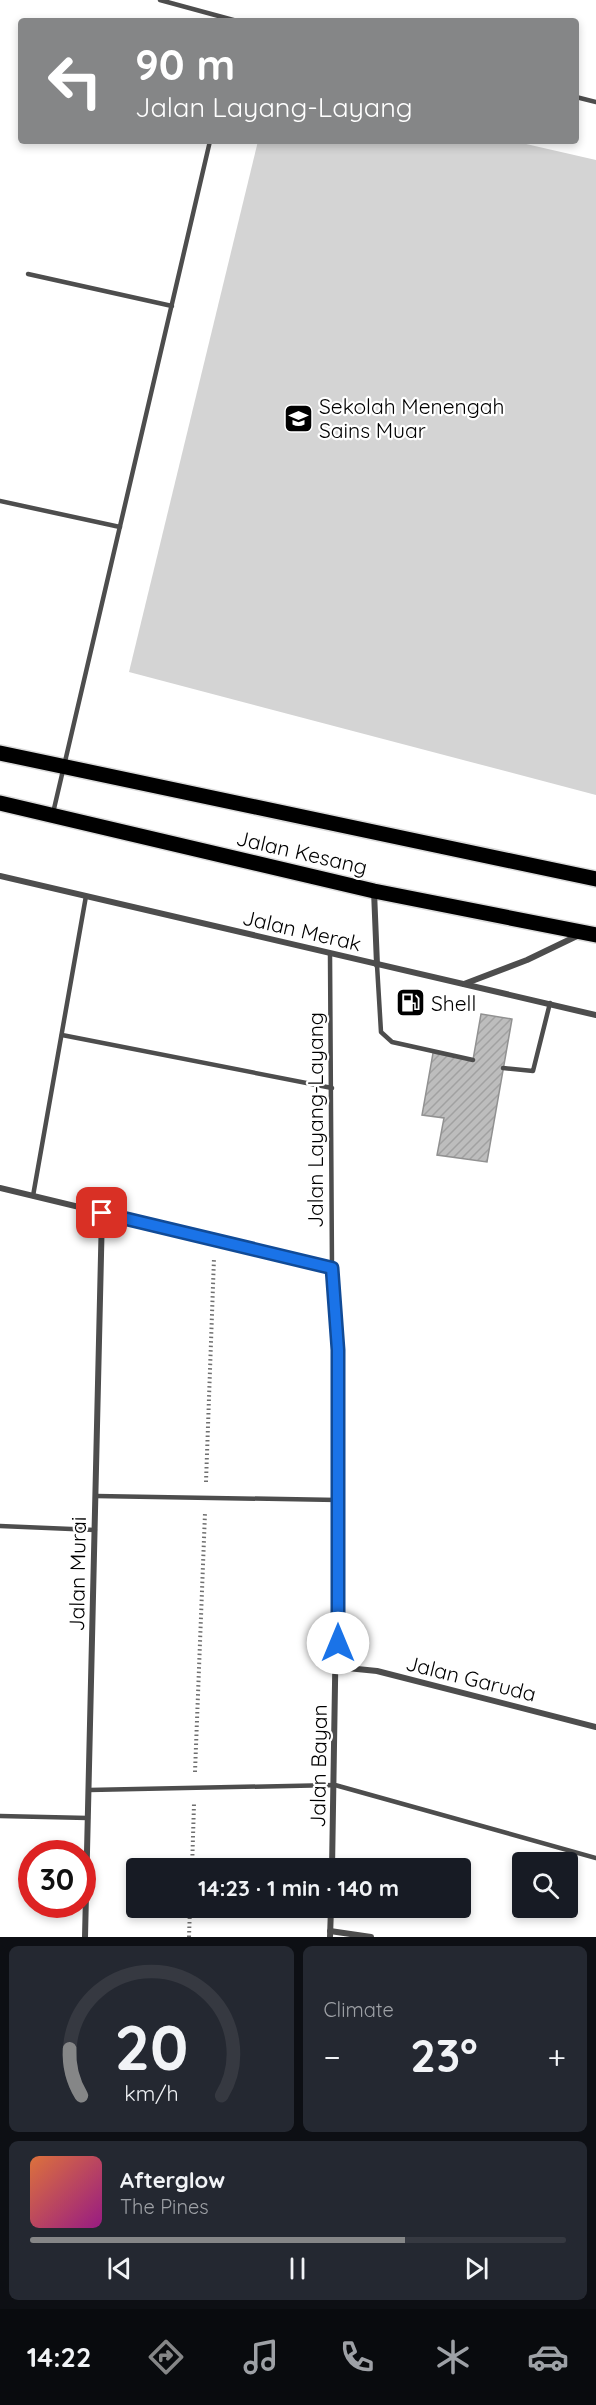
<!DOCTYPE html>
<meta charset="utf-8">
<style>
:root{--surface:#171b24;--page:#242831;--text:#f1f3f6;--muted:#9ea1a6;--line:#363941;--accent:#858687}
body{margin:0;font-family:Quicksand,sans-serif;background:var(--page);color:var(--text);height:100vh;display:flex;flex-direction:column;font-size:22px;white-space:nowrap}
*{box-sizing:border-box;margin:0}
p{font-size:20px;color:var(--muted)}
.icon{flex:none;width:33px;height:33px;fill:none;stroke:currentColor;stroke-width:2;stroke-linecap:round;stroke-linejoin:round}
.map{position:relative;height:1937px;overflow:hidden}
.side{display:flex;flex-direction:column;gap:9px;padding:9px;background:#0d0f14;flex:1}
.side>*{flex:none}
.top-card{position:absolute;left:18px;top:18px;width:561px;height:126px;border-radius:6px;box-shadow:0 3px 9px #0003;background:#858687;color:#fff;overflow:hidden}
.controls{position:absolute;left:512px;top:1852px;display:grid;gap:12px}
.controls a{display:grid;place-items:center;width:66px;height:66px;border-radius:6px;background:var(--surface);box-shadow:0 3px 9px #0003;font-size:30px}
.speed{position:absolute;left:18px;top:1840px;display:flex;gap:12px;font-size:30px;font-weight:700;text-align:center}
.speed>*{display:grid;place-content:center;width:78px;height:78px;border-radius:50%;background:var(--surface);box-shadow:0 3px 9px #0003;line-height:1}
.speed .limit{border:9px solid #d22;background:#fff;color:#111}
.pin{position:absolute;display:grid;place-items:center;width:51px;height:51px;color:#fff;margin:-26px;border-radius:12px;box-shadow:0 3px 9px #0006}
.me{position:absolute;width:66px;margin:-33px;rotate:0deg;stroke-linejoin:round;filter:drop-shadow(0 0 4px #0008)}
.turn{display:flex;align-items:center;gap:21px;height:126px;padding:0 18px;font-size:27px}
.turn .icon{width:78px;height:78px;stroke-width:2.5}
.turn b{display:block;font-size:42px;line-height:51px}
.big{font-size:45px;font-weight:700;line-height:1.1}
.side .widget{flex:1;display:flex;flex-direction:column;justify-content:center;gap:9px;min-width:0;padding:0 21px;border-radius:9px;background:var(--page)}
.side .dial{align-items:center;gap:0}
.dial svg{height:156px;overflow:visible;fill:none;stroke:var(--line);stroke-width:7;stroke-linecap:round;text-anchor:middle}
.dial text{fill:var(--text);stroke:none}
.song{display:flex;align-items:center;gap:18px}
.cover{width:72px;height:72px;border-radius:9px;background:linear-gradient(135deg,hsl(20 70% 55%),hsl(310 70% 35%))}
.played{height:6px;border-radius:3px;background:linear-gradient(90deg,var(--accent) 70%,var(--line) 70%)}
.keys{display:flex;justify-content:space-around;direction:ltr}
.heat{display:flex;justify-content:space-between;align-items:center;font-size:33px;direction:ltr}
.side .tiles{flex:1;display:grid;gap:9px;grid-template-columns:1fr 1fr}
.widget:last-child{grid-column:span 2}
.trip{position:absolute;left:126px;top:1858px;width:345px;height:60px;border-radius:6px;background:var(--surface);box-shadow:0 3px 9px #0003;font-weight:700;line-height:60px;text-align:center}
.dock{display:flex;height:96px;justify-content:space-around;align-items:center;background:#090b0e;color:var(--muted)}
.dock .icon{width:42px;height:42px}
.dock .selected{color:var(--accent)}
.dock b{font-size:27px;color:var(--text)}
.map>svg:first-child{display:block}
</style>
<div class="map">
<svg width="596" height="1937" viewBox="0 0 596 1937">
<defs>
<pattern id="building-hatch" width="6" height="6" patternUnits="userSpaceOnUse" patternTransform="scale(1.5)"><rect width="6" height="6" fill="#bdbdbd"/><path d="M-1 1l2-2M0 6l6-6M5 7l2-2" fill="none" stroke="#a1a1a1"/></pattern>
</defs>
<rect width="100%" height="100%" fill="#fff"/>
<path fill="#d4d4d4" d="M 258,141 L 513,141 L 596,160 L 596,795 L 129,672 Z"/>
<path fill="url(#building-hatch)" stroke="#919191" stroke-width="1.5" d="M 481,1014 L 512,1019 L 487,1162 L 437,1155 L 444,1118 L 422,1115 L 433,1053 L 473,1060 Z"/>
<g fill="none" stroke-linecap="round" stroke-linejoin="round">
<defs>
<g id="primary">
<path d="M 0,753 L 596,879"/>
<path d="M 0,803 L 374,891 L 596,935"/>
</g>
</defs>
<use href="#primary" stroke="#dbdbdb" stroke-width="18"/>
<g stroke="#6f6f6f" stroke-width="4" stroke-dasharray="1.5 3" stroke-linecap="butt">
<path d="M 206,1482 L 214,1258"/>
<path d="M 195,1772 L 205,1513"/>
<path d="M 192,1869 L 194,1804"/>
<path d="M 189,1937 L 190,1908"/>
</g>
<g stroke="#4d4d4d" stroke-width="4.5">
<path d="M 160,0 L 237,21"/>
<path d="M 576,97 L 596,102"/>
<path d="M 28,274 L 172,306"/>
<path d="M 0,501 L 120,527"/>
<path d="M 53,813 L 210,141"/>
<path d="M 330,954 L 332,1268"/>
<path d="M 377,965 L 381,1032 L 392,1042 L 473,1060"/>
<path d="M 62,1035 L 332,1088"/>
<path d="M 503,1068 L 533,1071 L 550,1003"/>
<path d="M 33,1196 L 86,896"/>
<path d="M 96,1496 L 338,1500"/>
<path d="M 0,1526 L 95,1530"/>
<path d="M 89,1790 L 335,1785 L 596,1858"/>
<path d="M 0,1816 L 88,1818"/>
</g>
<g stroke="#4d4d4d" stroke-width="6">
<path d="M 0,876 L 596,1015"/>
<path d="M 374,891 L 377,965"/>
<path d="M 464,984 L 527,960 L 579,935"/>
<path d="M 0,1188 L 332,1268 L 337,1308 L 338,1500 L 332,1869"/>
<path d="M 337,1667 L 377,1671 L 596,1727"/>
<path d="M 330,1931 L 371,1937"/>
<path d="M 85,1937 L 102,1213"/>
<path d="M 330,1937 L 331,1908"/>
</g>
<use href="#primary" stroke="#000" stroke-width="15"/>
</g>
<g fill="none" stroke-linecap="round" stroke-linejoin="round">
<defs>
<path id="route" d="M 102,1213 L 332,1268 L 338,1350 L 338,1643"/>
</defs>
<use href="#route" stroke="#114b97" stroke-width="15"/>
<use href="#route" stroke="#1a73e8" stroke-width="10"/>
</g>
<defs>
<symbol id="school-square" viewBox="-11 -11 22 22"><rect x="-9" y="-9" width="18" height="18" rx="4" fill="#000" stroke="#fff"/><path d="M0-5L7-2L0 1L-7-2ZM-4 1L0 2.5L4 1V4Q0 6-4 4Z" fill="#fff"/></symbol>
<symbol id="fuel-square" viewBox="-11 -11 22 22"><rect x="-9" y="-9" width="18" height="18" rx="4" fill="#000" stroke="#fff"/><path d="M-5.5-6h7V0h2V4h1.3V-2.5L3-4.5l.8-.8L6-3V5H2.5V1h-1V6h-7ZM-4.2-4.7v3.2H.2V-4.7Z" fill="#fff"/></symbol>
</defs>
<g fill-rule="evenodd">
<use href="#school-square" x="282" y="402" width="33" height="33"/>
<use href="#fuel-square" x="394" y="986" width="33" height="33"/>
</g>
<g text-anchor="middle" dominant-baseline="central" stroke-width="4.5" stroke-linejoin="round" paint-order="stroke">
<g font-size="21" fill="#000" stroke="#fff" text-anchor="start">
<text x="319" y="406">Sekolah Menengah<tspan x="319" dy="24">Sains Muar</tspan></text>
<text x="431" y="1003">Shell</text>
</g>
<g font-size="21" fill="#000" stroke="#fff">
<text transform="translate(302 852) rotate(13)">Jalan Kesang</text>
<text transform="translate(302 930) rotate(13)">Jalan Merak</text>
<text transform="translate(315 1120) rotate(-90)">Jalan Layang-Layang</text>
<text transform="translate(77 1574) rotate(-89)">Jalan Murai</text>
<text transform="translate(471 1678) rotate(14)">Jalan Garuda</text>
<text transform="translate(318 1766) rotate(-89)">Jalan Bayan</text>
</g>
</g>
</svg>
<div class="controls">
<a><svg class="icon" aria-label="search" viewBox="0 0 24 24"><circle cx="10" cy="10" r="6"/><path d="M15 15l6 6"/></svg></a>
</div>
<div class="speed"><div class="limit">30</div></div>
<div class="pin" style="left:102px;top:1213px;background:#d93025"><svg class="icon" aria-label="arrive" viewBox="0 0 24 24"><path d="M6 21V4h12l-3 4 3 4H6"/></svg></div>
<svg class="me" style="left:338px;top:1643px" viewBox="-20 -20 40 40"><circle r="19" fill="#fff"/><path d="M0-13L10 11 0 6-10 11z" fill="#1a73e8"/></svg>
<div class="trip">14:23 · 1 min · 140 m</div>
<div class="top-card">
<div class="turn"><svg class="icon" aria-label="left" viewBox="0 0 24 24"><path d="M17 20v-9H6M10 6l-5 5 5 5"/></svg><div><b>90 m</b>Jalan Layang-Layang</div></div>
</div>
</div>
<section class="side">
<div class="tiles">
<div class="widget dial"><svg viewBox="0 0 100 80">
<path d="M14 69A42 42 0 1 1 86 69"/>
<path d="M14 69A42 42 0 0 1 8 45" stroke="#858687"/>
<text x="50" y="56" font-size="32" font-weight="700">20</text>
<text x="50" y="72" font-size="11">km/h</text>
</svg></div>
<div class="widget"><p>Climate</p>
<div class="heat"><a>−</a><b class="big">23°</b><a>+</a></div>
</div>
<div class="widget">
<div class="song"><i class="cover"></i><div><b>Afterglow</b><p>The Pines</p></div></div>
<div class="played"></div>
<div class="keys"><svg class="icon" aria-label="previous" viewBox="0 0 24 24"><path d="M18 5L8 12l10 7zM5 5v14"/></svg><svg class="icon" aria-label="pause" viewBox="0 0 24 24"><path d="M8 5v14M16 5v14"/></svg><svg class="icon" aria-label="next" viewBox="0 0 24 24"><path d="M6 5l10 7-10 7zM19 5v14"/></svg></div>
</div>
</div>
</section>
<nav class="dock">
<b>14:22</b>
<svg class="icon selected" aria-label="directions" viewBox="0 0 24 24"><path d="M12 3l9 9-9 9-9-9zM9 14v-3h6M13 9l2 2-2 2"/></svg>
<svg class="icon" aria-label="music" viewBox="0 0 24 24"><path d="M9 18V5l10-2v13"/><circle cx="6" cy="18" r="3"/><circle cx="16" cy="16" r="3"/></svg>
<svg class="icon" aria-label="phone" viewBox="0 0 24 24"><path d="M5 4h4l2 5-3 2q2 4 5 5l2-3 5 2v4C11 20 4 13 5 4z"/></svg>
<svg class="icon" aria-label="climate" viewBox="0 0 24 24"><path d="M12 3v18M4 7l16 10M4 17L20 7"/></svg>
<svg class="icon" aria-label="car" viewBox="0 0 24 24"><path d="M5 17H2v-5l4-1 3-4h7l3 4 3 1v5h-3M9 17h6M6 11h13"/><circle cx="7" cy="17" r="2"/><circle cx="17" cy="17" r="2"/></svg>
</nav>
